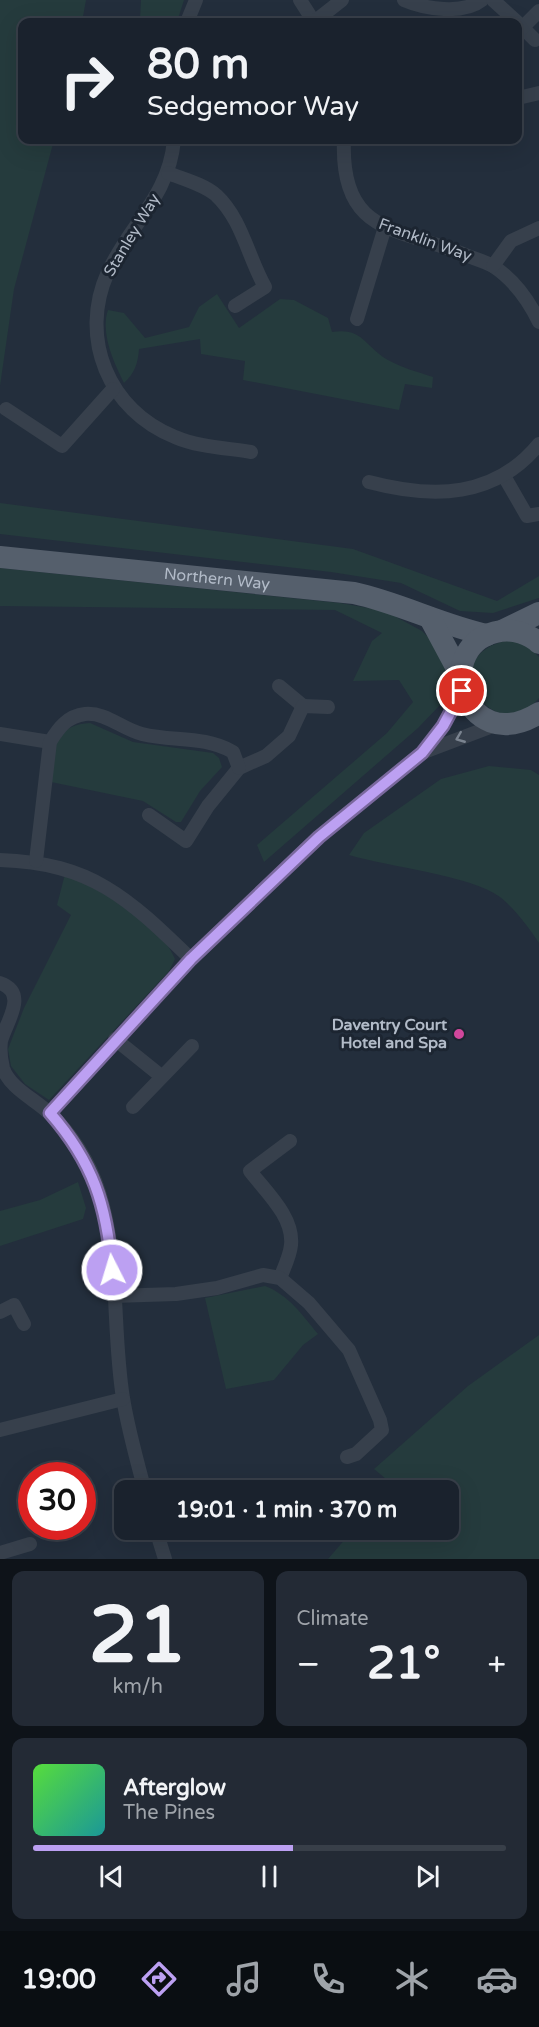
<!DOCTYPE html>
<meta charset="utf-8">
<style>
:root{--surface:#1a222d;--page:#232a35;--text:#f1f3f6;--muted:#9fa4aa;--line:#383f49;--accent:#bca0f2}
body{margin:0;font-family:"Varela Round",sans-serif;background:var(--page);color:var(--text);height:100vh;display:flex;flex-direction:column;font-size:22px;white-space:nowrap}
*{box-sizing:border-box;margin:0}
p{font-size:20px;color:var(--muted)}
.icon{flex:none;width:33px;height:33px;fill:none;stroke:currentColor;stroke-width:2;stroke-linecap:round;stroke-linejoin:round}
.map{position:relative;height:1559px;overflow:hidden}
.side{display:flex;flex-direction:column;gap:12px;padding:12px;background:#0e1319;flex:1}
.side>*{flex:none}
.banner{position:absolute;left:18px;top:18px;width:504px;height:126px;border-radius:12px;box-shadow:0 6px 24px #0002,0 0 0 2px var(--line);background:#1a222d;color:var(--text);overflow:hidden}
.speed{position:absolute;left:18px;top:1462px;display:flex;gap:12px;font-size:30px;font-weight:700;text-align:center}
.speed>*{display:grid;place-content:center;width:78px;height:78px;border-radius:50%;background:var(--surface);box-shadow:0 6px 24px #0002,0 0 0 2px var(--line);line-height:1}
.speed .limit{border:9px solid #d22;background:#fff;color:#111}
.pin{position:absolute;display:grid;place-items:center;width:51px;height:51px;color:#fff;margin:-26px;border:3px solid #fff;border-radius:50%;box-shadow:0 2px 6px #0007}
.me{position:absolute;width:66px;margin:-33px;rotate:355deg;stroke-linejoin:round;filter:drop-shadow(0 0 4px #0008)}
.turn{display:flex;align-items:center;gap:21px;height:126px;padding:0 30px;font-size:27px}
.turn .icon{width:78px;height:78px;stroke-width:2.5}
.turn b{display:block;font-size:42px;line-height:51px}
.big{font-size:45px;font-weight:700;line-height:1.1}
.side .tile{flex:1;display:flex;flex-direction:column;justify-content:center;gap:9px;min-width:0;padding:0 21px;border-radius:12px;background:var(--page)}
.side .dial{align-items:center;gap:0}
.dial b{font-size:78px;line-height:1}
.song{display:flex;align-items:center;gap:18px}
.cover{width:72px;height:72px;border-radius:9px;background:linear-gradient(135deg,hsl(110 70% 55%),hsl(180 70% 35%))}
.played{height:6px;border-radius:3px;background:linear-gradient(90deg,var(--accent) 55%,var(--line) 55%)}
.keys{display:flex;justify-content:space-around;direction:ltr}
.heat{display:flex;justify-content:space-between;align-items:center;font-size:33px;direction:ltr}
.side .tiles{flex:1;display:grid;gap:12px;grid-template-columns:1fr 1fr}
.tile:last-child{grid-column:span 2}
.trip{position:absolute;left:114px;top:1480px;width:345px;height:60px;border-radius:12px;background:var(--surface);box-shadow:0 6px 24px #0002,0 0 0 2px var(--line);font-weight:700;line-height:60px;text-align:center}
.dock{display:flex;height:96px;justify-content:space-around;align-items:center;background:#0a0e12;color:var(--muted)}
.dock .icon{width:42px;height:42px}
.dock .selected{color:var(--accent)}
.dock b{font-size:27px;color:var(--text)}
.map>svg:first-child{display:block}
</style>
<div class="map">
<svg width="539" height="1559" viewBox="0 0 539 1559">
<rect width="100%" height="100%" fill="#232e3c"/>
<g fill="#253b3d">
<path d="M 0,0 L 86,0 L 82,22 L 22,22 L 22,140 L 54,140 L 14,289 L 0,386 Z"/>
<path d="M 141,0 L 184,0 L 177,22 L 148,17 L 140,19 Z"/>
<path d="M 217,294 L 239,328 L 280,299 L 294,300 L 328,318 L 332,332 C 363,327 364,346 388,360 C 402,368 418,372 433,377 L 432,388 L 405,384 L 399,410 L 243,380 L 245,361 L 201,354 L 200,339 L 139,349 C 138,363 135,373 124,383 C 114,363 100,333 108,310 L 124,313 L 145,338 L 189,327 L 199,307 Z"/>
<path d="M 0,503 L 353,549 L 497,601 L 539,576 L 539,598 L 493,613 L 460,611 L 401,583 L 331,572 L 0,534 Z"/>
<path d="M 0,568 L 340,603 L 385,611 L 422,631 L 432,641 L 446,663 L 442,703 L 418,728 L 264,862 L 257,845 L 387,733 L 413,702 L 399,680 L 353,681 L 372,641 L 382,633 L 335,610 L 0,606 Z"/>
<path d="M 510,640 L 527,645 L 539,657 L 539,698 C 494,753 429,654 510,640 Z"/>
<path d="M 90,723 L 133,742 L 213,753 L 219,758 L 222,767 L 200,791 L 181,822 L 176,822 L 143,801 L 51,782 C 54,751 52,725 90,723 Z"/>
<path d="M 489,766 L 531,770 L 539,775 L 539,943 C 529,928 515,909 500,897 C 470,875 389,867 349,855 L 364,833 L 441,779 Z"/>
<path d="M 65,874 C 105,893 156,915 175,959 L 169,971 L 49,1100 L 25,1084 L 11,1066 L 8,1049 L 24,1008 L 71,915 L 57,905 Z"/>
<path d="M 78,1182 L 86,1208 L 83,1219 L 0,1246 L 0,1211 L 40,1200 Z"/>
<path d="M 265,1286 C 289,1295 302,1315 318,1334 L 303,1345 L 274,1380 L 226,1389 L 205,1298 Z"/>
<path d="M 539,1335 L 539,1559 L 328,1559 L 353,1530 L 448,1530 L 448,1491 L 387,1491 L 392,1484 L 374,1469 L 468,1386 Z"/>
</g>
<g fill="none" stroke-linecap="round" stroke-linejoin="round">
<g stroke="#37404c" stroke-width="14">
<path d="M 300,0 L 314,22"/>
<path d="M 404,0 C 425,9 463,15 482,0"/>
<path d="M 493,0 L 517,22"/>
<path d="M 187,22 L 196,0"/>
<path d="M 314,22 L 342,0"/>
<path d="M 518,23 L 535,40"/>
<path d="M 522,28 L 539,11"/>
<path d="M 518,98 L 539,93"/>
<path d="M 174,140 C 169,196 130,224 108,272 C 78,338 109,411 175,437 C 198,447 227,448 251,452"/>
<path d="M 344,140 C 340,236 399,227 468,256 C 476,259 486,262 493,266 C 514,280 529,301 539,322"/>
<path d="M 168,173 C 183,179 203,184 216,195 C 242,219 248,257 265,287 L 235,306"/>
<path d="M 493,266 L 511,241 L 539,228"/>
<path d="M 357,319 L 385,227"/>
<path d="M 6,409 L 62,446 L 113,389"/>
<path d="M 504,476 L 527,516 L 539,514"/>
<path d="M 369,482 C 433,499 495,498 539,444"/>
<path d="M 279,686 L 303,706"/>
<path d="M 0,734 L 50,742"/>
<path d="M 424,752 L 498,724"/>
<path d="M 149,815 L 186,841 L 208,806 L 239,768 L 266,756 L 289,736 L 303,706 L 328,707"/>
<path d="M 0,860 C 92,863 128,898 191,959"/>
<path d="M 36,861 L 50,742 C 59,727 68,716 85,714 C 106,712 122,729 142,734 C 173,742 203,735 233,752 L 239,768"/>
<path d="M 0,983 C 29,993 6,1022 1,1041 C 0,1049 1,1060 3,1068 C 9,1087 34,1099 48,1112 C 71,1132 90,1163 99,1192 C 120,1258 112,1330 123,1398 C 128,1429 137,1461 145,1491"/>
<path d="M 115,1039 L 161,1076"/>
<path d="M 133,1107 L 192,1046"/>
<path d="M 50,1113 L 191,959 L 319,837 L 422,753 L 443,726 L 462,691"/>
<path d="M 280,1278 C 284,1268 290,1256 291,1245 C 294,1217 266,1192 250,1171 L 290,1141"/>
<path d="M 113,1296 L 176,1294 L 217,1288 L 263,1275 L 280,1278 L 309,1303 L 349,1350 L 380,1420 L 382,1430 L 356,1454 L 347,1457"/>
<path d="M 0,1312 L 14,1305 L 24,1324"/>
<path d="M 0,1430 L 123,1399"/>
<path d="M 156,1530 L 165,1559"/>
<path d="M 0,1553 L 30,1544"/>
</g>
<g stroke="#555f6c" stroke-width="22">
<path id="s1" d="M 0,557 L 354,593 C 400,603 441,625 487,635"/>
<path d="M 430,618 L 460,674"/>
<path d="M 504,630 L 539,613"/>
<path d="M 539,643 C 529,634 514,629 501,631 C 429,642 463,760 539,713"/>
</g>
</g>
<defs><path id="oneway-chevron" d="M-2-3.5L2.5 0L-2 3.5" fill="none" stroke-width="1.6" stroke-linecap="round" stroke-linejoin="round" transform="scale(1.5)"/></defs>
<use stroke="#7b8490" href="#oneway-chevron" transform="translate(460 738) rotate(158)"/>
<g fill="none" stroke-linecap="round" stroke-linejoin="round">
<defs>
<path id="route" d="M 112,1270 C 107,1206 93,1162 50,1113 L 191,959 L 319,837 L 422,753 L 443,726 L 462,691"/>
</defs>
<use href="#route" stroke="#7a689d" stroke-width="15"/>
<use href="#route" stroke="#bca0f2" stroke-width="10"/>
</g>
<circle fill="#d1479c" stroke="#1c2531" stroke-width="2" cx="459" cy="1034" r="6"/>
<g text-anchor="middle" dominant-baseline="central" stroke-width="6" stroke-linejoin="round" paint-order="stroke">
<g font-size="16" fill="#b2bbc8" stroke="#1c2531">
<text transform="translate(132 235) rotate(-59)">Stanley Way</text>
<text transform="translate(425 240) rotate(20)">Franklin Way</text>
<text stroke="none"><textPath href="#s1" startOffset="218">Northern Way</textPath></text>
</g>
<g font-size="16" font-weight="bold" fill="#b2bbc8" stroke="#1c2531" text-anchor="end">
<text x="447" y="1025">Daventry Court<tspan x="447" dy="18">Hotel and Spa</tspan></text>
</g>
</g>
</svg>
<div class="speed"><div class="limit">30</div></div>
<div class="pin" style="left:462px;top:691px;background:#d93025"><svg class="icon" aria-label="arrive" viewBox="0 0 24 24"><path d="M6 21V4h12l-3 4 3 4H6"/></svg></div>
<svg class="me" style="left:112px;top:1270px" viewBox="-20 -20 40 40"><circle r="17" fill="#bca0f2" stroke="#fff" stroke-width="3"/><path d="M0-11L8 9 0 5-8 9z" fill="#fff"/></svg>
<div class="trip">19:01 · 1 min · 370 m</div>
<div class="banner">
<div class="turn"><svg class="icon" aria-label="right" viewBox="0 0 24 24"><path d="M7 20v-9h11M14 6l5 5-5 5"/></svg><div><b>80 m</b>Sedgemoor Way</div></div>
</div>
</div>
<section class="side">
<div class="tiles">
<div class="tile dial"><b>21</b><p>km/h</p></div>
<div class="tile"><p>Climate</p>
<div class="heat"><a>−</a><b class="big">21°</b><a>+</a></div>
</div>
<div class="tile">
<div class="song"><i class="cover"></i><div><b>Afterglow</b><p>The Pines</p></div></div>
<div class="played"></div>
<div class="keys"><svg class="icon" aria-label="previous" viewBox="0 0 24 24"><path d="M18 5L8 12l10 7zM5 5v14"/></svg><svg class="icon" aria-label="pause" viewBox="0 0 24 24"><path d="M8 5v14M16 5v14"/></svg><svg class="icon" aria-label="next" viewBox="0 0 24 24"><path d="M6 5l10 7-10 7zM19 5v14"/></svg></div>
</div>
</div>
</section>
<nav class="dock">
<b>19:00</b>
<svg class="icon selected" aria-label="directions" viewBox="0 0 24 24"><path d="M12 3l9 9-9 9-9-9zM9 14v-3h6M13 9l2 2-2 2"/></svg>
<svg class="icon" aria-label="music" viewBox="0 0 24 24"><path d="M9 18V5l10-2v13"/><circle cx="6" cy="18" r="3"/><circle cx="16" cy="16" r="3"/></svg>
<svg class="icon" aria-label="phone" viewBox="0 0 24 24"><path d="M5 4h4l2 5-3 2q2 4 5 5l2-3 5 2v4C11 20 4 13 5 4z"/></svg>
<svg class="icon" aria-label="climate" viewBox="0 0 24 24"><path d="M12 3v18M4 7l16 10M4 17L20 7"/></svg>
<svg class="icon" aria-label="car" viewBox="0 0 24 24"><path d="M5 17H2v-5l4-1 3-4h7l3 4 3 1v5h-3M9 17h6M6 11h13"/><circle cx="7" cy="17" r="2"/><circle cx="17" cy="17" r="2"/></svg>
</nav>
